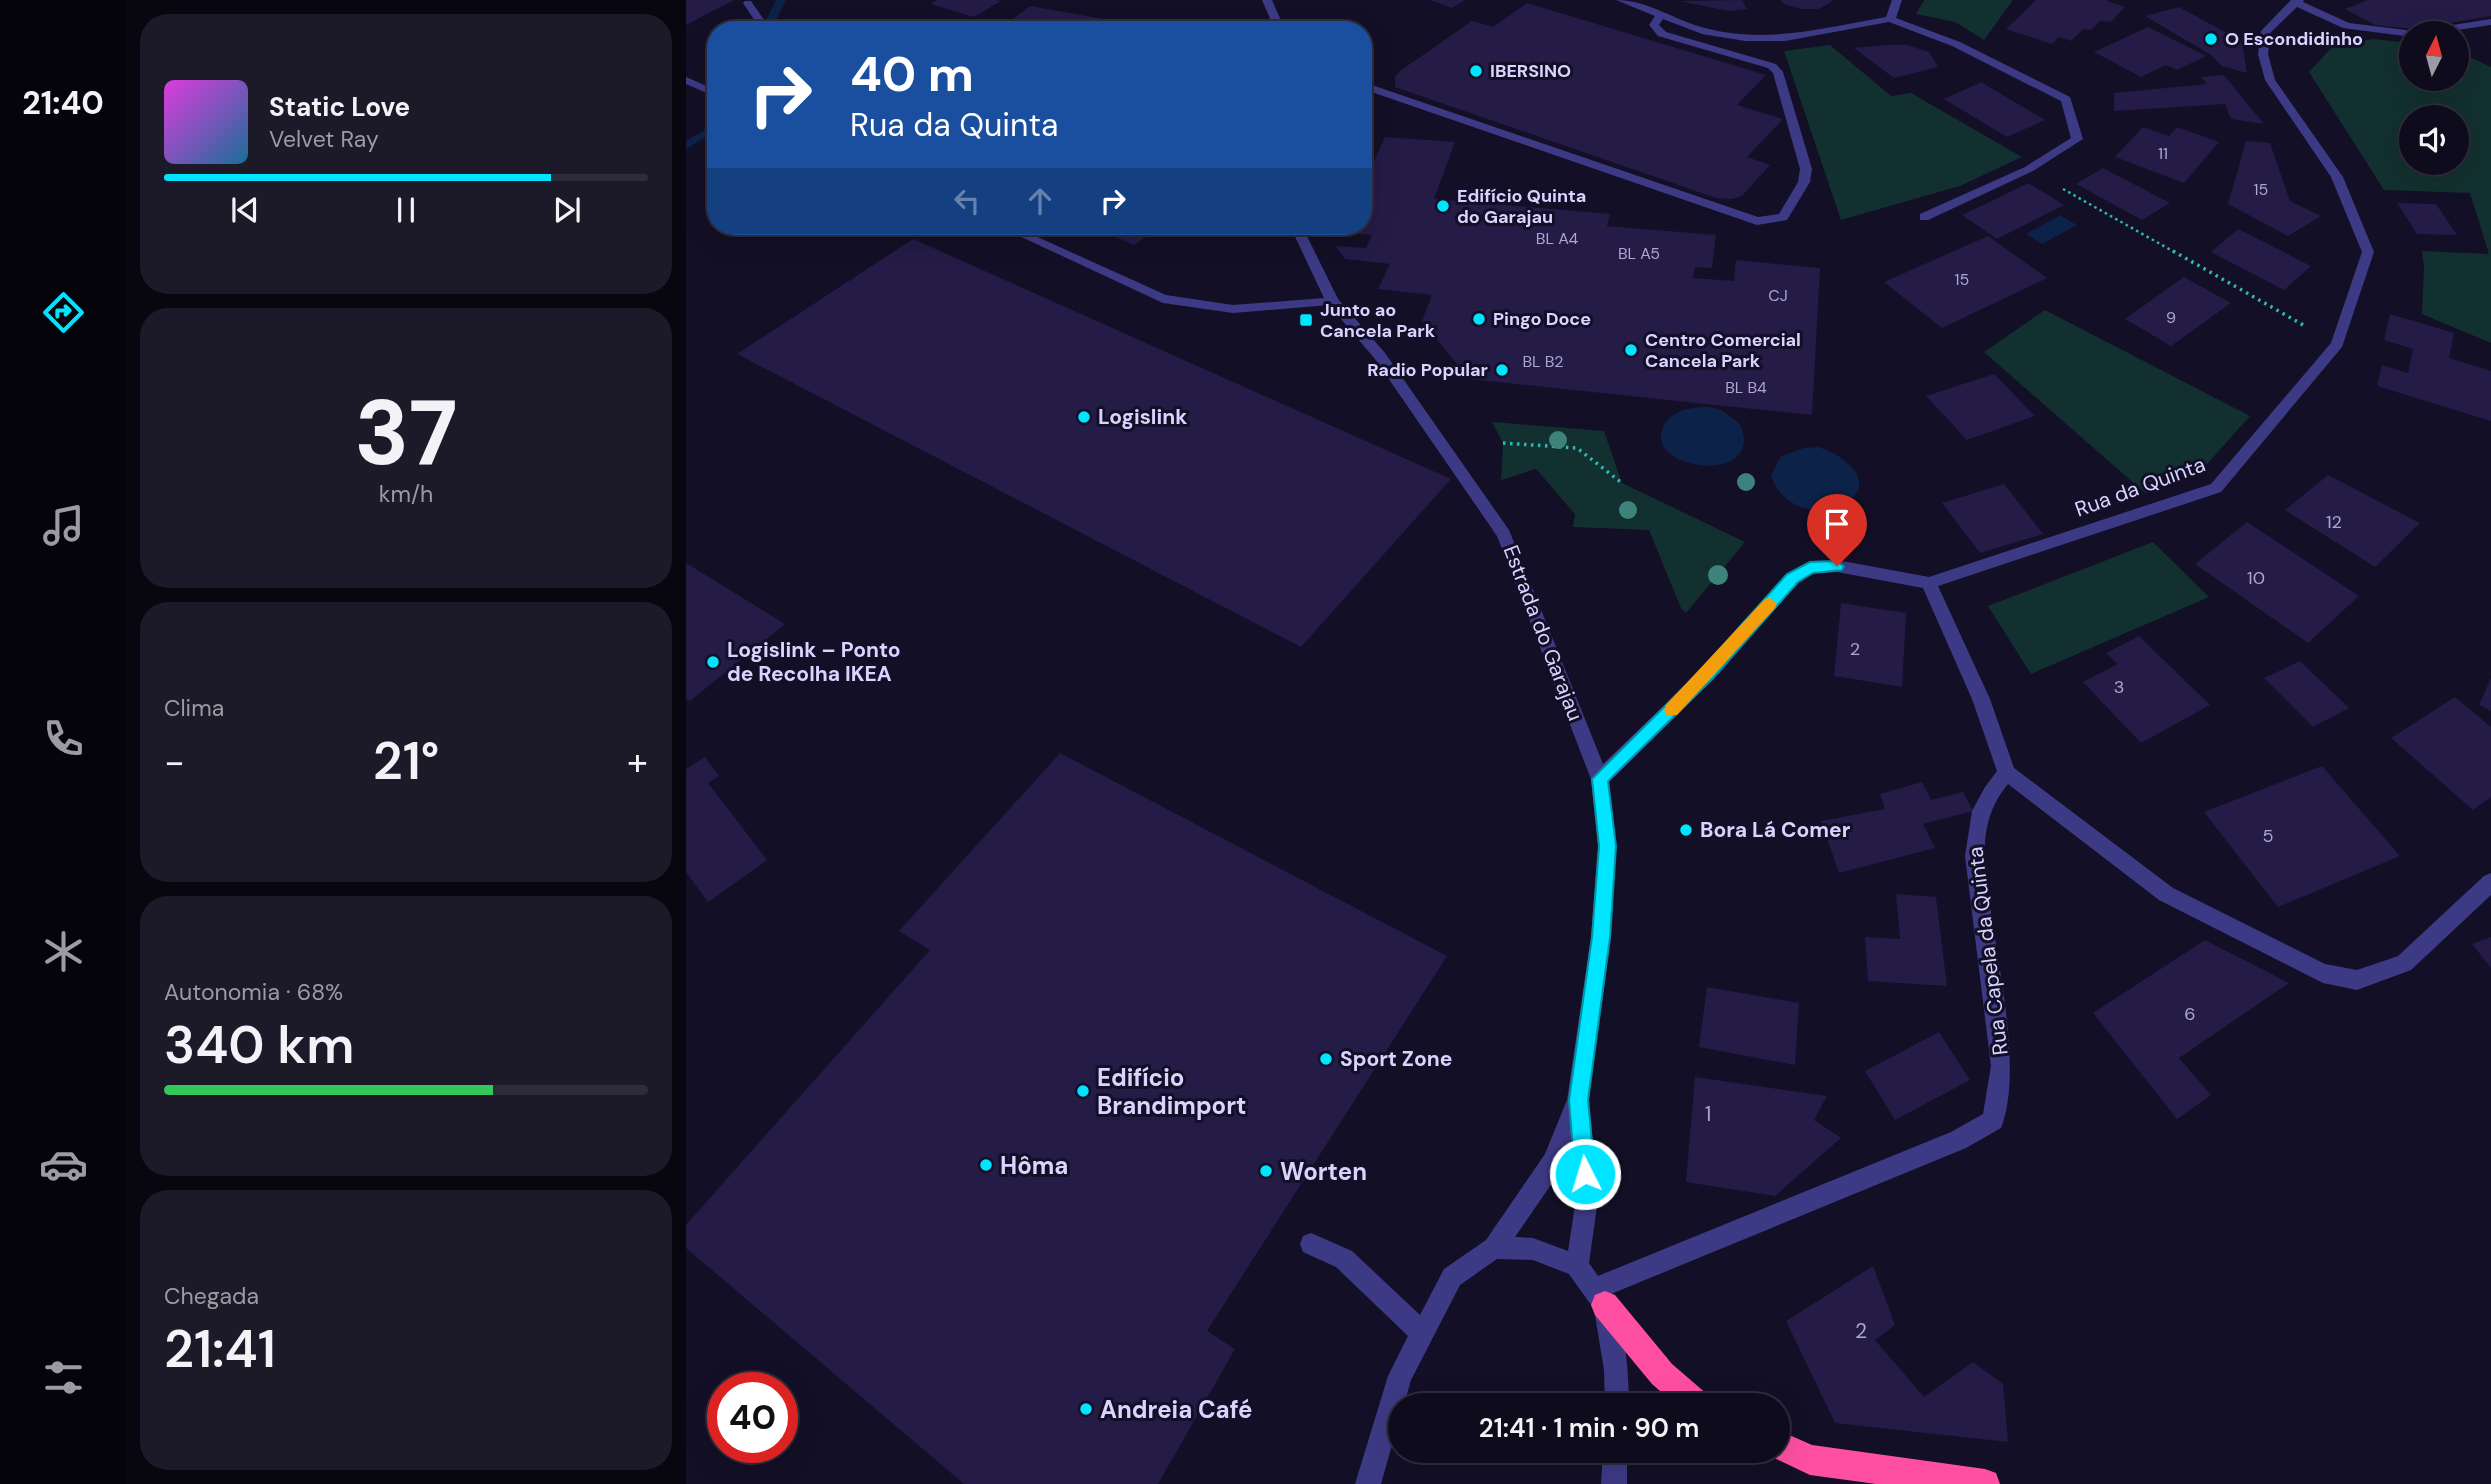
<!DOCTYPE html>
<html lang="pt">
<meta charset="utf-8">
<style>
:root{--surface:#0e0b1c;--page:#1c1929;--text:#f1f3f6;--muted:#9b9ba3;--line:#2e2b3b;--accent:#00e5ff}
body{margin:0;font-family:"DM Sans",sans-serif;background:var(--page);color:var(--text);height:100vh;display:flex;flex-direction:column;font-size:26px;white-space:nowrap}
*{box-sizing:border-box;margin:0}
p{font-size:23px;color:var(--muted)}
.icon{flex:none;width:38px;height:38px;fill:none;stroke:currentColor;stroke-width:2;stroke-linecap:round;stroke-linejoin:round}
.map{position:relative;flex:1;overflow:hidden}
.side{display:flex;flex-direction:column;gap:14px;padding:14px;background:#08060f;width:560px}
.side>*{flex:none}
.guide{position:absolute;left:21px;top:21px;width:665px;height:214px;border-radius:28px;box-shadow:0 7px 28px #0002,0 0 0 2px var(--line);background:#1a4fa0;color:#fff;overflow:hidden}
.needle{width:46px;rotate:6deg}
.fabs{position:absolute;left:1713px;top:21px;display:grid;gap:14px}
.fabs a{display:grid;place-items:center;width:70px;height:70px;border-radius:50%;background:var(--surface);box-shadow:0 7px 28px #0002,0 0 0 2px var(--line);font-size:35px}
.speed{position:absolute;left:21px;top:1372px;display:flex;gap:14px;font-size:35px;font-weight:700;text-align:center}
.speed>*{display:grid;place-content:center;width:91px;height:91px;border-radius:50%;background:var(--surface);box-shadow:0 7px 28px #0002,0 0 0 2px var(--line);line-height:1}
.speed .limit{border:10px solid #d22;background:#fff;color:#111}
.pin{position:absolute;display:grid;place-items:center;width:60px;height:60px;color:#fff;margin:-72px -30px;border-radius:50% 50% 50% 0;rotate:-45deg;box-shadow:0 0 7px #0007}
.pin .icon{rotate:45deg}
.me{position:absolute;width:77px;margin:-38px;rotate:355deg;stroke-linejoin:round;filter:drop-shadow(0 0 5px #0008)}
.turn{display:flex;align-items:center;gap:24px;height:147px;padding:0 28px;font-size:32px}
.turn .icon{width:91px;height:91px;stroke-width:2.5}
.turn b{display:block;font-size:49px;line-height:60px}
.lanes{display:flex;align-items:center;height:66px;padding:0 28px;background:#0003;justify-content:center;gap:35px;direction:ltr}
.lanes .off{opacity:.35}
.big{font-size:52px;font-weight:600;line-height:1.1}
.side .tile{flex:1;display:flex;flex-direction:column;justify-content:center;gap:10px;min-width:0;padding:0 24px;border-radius:28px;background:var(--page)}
.side .dial{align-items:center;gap:0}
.dial b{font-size:91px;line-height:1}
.song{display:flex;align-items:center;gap:21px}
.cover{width:84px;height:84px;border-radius:10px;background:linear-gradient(135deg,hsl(300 70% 55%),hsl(200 70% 35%))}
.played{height:7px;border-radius:4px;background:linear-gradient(90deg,var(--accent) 80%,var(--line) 80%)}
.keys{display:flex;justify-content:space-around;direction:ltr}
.heat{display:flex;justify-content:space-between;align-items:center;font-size:38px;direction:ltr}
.charge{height:10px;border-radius:5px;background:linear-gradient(90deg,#34c759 68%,var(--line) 0)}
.trip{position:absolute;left:702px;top:1393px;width:402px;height:70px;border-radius:35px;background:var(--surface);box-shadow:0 7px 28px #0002,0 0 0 2px var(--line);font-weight:600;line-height:70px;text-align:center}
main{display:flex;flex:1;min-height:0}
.tab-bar{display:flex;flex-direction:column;width:126px;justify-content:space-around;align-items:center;background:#06040b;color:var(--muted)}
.tab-bar .icon{width:49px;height:49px}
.tab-bar .current{color:var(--accent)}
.tab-bar b{font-size:32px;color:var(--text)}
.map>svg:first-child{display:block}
</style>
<main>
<nav class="tab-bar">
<b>21:40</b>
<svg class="icon current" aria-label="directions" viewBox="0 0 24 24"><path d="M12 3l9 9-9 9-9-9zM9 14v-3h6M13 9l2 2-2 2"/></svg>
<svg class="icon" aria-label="music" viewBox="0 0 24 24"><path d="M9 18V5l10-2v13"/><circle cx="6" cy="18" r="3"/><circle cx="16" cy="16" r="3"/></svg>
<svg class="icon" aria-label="phone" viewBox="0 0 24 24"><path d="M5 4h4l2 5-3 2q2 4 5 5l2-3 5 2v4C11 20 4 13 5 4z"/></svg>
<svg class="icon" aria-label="climate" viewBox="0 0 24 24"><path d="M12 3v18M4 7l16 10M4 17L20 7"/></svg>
<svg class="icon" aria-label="car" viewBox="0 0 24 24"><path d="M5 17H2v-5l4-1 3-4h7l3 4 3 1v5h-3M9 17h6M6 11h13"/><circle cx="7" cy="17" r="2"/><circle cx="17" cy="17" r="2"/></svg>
<svg class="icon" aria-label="filters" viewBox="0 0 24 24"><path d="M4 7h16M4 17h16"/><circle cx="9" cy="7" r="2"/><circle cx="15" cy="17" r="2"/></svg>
</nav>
<section class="side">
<div class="tile">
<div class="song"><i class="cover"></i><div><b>Static Love</b><p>Velvet Ray</p></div></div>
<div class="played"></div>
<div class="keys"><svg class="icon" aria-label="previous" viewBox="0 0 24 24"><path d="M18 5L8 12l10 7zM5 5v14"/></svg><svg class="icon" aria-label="pause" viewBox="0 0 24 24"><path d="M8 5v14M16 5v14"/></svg><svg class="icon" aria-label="next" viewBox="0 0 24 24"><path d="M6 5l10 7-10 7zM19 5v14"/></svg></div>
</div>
<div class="tile dial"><b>37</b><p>km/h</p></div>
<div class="tile"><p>Clima</p>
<div class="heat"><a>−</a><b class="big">21°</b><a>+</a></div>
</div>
<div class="tile"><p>Autonomia · 68%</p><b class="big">340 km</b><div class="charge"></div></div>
<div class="tile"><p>Chegada</p><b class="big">21:41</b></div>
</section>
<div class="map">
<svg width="1805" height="1484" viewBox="0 0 1805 1484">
<rect width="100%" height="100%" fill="#130f26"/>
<g fill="#12302f" fill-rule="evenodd">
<path d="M 1238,0 L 1327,0 L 1298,40 L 1269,22 L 1230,14 Z"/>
<path d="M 1687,39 L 1725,43 L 1726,79 L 1771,79 L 1771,51 L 1805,67 L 1805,343 L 1736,314 L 1738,267 L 1736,251 L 1803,254 L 1784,193 L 1698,190 L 1623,72 L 1647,46 ZM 1726,117 L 1771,117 L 1771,163 L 1726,163 Z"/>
<path d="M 1144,45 L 1205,96 L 1225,93 L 1336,157 L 1274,186 L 1155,220 L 1098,51 Z"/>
<path d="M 1359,310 L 1564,416 L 1514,472 L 1459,493 L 1298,352 Z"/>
<path d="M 806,422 L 918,431 L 936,483 L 1059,542 L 1000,613 L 995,608 L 963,530 L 887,527 L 889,514 L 850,469 L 815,480 L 817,443 Z"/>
<path d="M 1467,542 L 1523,597 L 1345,674 L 1302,606 Z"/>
</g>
<g fill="#0c2248">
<path d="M 1374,215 L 1391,225 L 1356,244 L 1340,234 Z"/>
<path d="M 1023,407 L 1035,410 L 1054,424 C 1082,487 953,471 978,425 C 987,409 1007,407 1023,407 Z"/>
<path d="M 1132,447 C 1155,454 1194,480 1160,503 C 1133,521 1092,505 1085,475 L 1095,456 L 1118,448 Z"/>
</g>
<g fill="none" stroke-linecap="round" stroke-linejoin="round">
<g fill="#0c2248" fill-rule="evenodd">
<path d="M 90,0 L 100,0 L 85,30 L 75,30 Z"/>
<path d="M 30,123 L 30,131 L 0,149 L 0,141 Z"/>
</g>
</g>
<g fill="#241b47">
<path d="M 0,0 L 48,0 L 0,25 Z"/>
<path d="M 251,0 L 310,0 L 315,1 L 288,17 L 245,4 Z"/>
<path d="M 744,0 L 779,0 L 766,8 Z"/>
<path d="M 1056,0 L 1061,9 L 1042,11 L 994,1 Z"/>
<path d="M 1095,0 L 1148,0 L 1133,9 L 1116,9 L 1098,4 Z"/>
<path d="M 1350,0 L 1422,0 L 1421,1 L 1439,7 L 1425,22 L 1414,21 L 1405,30 L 1397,29 L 1385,41 L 1373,37 L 1366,44 L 1320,29 Z"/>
<path d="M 1682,0 L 1805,0 L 1805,16 L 1728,29 L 1689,25 L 1659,9 Z"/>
<path d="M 841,3 L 1080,75 L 1051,105 L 1097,119 L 1061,157 L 1084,165 L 1056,196 L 1046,199 L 1030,198 L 709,87 L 709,77 L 714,71 L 786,21 L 807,27 Z"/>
<path d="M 344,6 L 468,28 L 468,30 L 313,30 Z"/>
<path d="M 1493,7 L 1556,41 L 1561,73 L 1536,66 L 1525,55 L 1459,16 Z"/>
<path d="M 1462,27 L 1520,56 L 1491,70 L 1480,65 L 1455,77 L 1408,52 Z"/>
<path d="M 1201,45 L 1221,45 L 1243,52 L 1252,67 L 1208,78 L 1168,48 Z"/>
<path d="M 1538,75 L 1578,124 L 1545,119 L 1539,104 L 1428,111 L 1428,93 L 1521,84 L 1515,77 Z"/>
<path d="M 1295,82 L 1359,120 L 1321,137 L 1258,99 Z"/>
<path d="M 1457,127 L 1483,136 L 1491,127 L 1533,142 L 1498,183 L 1429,157 Z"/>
<path d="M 699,137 L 769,142 L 748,199 L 924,214 L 921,226 L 1030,235 L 1026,268 L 1009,267 L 1007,278 L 1048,281 L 1050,260 L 1134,268 L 1126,415 L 783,379 L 736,321 L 746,295 L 692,289 L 704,264 L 659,259 L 649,246 L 680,248 L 686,235 L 656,232 L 659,226 L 677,226 L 677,186 Z"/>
<path d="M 1560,141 L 1584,143 L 1604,201 L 1635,216 L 1602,236 L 1542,204 Z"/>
<path d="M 1417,168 L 1484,203 L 1456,220 L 1390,184 Z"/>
<path d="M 1343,183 L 1378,205 L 1311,239 L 1276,215 Z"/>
<path d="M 1711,203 L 1750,204 L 1771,235 L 1731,234 Z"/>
<path d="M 405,226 L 476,226 L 448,245 Z"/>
<path d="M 1552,229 L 1625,266 L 1598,290 L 1525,252 Z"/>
<path d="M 1302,236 L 1361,278 L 1256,328 L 1198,282 Z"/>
<path d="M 227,239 L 765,479 L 615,647 L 51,354 Z"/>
<path d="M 1498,277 L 1545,303 L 1485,346 L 1439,319 Z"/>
<path d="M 1704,314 L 1768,333 L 1763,358 L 1805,371 L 1805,421 L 1691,386 L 1696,365 L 1722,373 L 1727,349 L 1698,340 Z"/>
<path d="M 1308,374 L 1349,416 L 1281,440 L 1240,396 Z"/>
<path d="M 1642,475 L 1734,523 L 1689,567 L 1599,510 Z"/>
<path d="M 1318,484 L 1357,534 L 1294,553 L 1256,503 Z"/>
<path d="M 1561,522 L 1673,596 L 1622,643 L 1509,564 Z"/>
<path d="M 0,563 L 99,624 L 4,701 L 0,699 Z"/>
<path d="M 1155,603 L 1220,613 L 1216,687 L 1148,676 Z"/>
<path d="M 1453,636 L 1524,705 L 1455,743 L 1397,682 L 1432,664 L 1420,653 Z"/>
<path d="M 1614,661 L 1663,708 L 1627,727 L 1578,678 Z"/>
<path d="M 1805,678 L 1805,711 L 1793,705 Z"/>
<path d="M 1769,697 L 1805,727 L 1805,797 L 1787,810 L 1705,738 Z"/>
<path d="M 374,753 L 761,956 L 521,1331 L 549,1349 L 472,1484 L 278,1484 L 0,1248 L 0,1225 L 244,950 L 213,931 Z"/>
<path d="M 19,757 L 33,776 L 22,783 L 81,860 L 22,902 L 0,872 L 0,769 Z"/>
<path d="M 1636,766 L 1714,856 L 1592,907 L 1518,812 Z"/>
<path d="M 1236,782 L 1245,800 L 1277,792 L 1287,811 L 1237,824 L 1249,848 L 1153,873 L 1135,821 L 1199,809 L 1194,794 Z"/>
<path d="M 1210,894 L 1250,897 L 1261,986 L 1182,981 L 1179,937 L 1214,939 Z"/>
<path d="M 1805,937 L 1805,968 L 1786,944 Z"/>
<path d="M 1519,940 L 1603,983 L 1493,1058 L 1525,1095 L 1491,1119 L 1407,1013 Z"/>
<path d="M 1021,987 L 1113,1003 L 1109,1065 L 1013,1047 Z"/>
<path d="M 1253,1032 L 1284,1080 L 1209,1120 L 1179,1071 Z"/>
<path d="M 1009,1077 L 1141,1096 L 1128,1120 L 1155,1138 L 1089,1196 L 1000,1182 Z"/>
<path d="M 1187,1266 L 1209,1325 L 1189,1340 L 1238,1397 L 1287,1362 L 1317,1384 L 1322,1442 L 1149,1423 L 1100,1321 Z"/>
</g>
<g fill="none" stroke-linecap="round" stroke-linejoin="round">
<path stroke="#2fb8b0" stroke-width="2.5" stroke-dasharray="2.5 3.5" stroke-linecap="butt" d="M 1377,189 L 1490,253"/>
<g stroke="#2fb8b0" stroke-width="3.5" stroke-dasharray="2.5 4.5" stroke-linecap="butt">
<path d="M 1487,251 L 1619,326"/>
<path d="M 817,443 L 891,448 L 936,483"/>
</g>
<g fill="#3d3a85" fill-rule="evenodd">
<path d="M 576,0 L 586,0 L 599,30 L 589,30 Z"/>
<path d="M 930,0 C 963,0 991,22 1023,29 C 1082,44 1142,27 1200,17 L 1206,0 L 1216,0 L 1210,18 L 1274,42 L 1384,97 L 1397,139 L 1347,171 L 1242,220 L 1234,220 L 1234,214 L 1339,167 L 1385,138 L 1375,101 L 1266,46 L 1203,22 L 1099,41 L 1059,41 L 1016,34 L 977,19 L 973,25 L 980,32 L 1090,64 L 1097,72 L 1126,169 L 1124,182 L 1101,220 L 1071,225 L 677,89 L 677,82 L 1072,217 L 1093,214 L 1112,182 L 1114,169 L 1087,73 L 1082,68 L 972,36 L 963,25 L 969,16 Z"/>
<path d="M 1605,0 L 1618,0 L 1617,2 L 1663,23 L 1728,31 L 1805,19 L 1805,25 L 1751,33 L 1726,33 L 1726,37 L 1657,28 L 1611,7 L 1585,32 L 1582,54 L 1589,80 L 1657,177 L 1688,252 L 1656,347 L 1535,492 L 1252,586 L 1304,699 L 1328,768 L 1487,888 L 1639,964 L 1671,970 L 1712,956 L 1798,876 L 1805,873 L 1805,895 L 1725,970 L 1671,990 L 1637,983 L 1473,900 L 1322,784 C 1291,821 1298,862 1304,906 C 1312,965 1337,1073 1315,1128 L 1280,1148 L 925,1294 C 939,1317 943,1377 943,1405 L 919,1405 L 918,1370 L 908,1309 L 883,1274 L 847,1260 L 811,1259 L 774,1285 L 725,1380 L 718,1405 L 714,1405 L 714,1417 L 695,1484 L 669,1484 L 702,1376 L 722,1336 L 650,1267 L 617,1252 L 614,1244 L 617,1236 L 625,1233 L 666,1251 L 734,1315 L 758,1269 L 800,1240 L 859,1154 L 881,1100 L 905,937 L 912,846 L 905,779 L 811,536 L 689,359 L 643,305 L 547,313 L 477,303 L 312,226 L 327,226 L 480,295 L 547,305 L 638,298 L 604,226 L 616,226 L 652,299 L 699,353 L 823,530 L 917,764 L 1016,669 L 1101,574 L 1124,561 L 1151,560 L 1243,577 L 1525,484 L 1645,343 L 1676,252 L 1645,177 L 1579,80 L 1572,54 L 1575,31 ZM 1151,572 L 1237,588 L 1286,699 L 1311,771 L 1299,787 L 1286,811 L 1279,856 L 1305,1066 L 1297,1114 L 1265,1132 L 912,1276 L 903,1263 L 912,1199 L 903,1100 L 925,937 L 930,846 L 923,782 L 1028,679 L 1113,582 L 1127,573 ZM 885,1144 L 890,1199 L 882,1251 L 847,1238 L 829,1237 L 875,1170 Z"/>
<path d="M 59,1 L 65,1 L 81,24 L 79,30 L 69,30 L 71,24 L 57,3 Z"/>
<path d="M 0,77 L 30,90 L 30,97 L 0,84 Z"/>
<path d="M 917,1451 L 941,1451 L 941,1484 L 915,1484 Z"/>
</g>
<g fill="#ff4fa3" fill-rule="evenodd">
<path d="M 919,1291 L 929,1295 L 986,1364 L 1022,1395 L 1026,1405 L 990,1405 L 966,1384 L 909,1315 L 905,1305 L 909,1295 Z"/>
<path d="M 1092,1430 L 1126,1445 L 1299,1469 L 1310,1473 L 1314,1484 L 1190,1484 L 1124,1475 L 1082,1455 L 1080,1451 L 1092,1451 Z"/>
</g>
</g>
<g fill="#3d827b">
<circle cx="872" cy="440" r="9"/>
<circle cx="1060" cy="482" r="9"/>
<circle cx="942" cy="510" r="9"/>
<circle cx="1032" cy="575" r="10"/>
</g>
<path fill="#00e5ff" stroke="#0095a6" stroke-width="2" d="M 1151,561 L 1158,566 L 1156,570 L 1127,573 L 1112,582 L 1027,678 L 922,781 L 930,846 L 924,937 L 902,1100 L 909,1174 L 906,1181 L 899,1184 L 892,1181 L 889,1174 L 883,1100 L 906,937 L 913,846 L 906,779 L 1016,669 L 1101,574 L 1124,562 Z"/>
<path fill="#f59e0b" d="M 1084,598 L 1091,604 L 1089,608 L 991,715 L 980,715 L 978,710 L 980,705 L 1079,599 Z"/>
<g fill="#00e5ff" stroke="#130f26" stroke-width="2.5">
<circle cx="1525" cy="39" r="7"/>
<circle cx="790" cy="71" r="7"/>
<circle cx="757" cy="206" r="7"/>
<circle cx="793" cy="319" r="7"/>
<rect x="613" y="313" width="14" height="14" rx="3.5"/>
<circle cx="945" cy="350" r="7"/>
<circle cx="816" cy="370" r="7"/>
<circle cx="398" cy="417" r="7"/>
<circle cx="27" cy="662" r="7"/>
<circle cx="1000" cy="830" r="7"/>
<circle cx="640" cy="1059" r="7"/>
<circle cx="397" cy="1091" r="7"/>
<circle cx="300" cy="1165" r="7"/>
<circle cx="580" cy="1171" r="7"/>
<circle cx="400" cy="1409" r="7"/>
</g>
<g text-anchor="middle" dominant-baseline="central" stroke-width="6" stroke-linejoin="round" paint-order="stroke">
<g font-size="16" fill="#aca6d1">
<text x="1477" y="153">11</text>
<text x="1575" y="189">15</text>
<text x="871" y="238">BL A4</text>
<text x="953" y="253">BL A5</text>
<text x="1276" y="279">15</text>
<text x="1092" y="295">CJ</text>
<text x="1485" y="317">9</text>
<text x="857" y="361">BL B2</text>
<text x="1060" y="387">BL B4</text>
</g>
<g font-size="18" font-weight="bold" fill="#d9d4ff" stroke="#130f26" text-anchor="start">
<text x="1539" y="39">O Escondidinho</text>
<text x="804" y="71">IBERSINO</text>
<text x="771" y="196">Edifício Quinta<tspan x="771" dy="21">do Garajau</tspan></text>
<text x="634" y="310">Junto ao<tspan x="634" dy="21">Cancela Park</tspan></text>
<text x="807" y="319">Pingo Doce</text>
<text x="959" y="340">Centro Comercial<tspan x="959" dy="21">Cancela Park</tspan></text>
<text x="802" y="370" text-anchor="end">Radio Popular</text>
</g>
<g font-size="18" fill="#aca6d1">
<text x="1648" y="522">12</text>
<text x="1570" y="578">10</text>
<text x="1169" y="649">2</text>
<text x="1433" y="687">3</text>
<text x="1582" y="836">5</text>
<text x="1504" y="1014">6</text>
</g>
<g font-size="21" font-weight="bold" fill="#d9d4ff" stroke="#130f26" text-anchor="start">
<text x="412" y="417">Logislink</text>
<text x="41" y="650">Logislink – Ponto<tspan x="41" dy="24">de Recolha IKEA</tspan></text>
<text x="1014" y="830">Bora Lá Comer</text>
<text x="654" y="1059">Sport Zone</text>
</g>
<g font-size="21" fill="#d9d4ff" stroke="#130f26">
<text transform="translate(1454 487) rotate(-20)">Rua da Quinta</text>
<text transform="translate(857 633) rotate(69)">Estrada do Garajau</text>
<text transform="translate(1302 951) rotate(-97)">Rua Capela da Quinta</text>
</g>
<g font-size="21" fill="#aca6d1">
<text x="1022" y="1114">1</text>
<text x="1175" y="1331">2</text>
</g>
<g font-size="24" font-weight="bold" fill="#d9d4ff" stroke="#130f26" text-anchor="start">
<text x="411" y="1077">Edifício<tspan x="411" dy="28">Brandimport</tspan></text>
<text x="314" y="1165">Hôma</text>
<text x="594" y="1171">Worten</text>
<text x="414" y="1409">Andreia Café</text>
</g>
</g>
</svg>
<div class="fabs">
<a><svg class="needle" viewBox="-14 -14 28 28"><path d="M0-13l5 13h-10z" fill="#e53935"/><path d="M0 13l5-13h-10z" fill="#9b9ba3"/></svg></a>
<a><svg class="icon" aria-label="sound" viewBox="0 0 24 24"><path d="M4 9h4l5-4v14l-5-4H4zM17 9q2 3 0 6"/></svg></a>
</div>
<div class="speed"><div class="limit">40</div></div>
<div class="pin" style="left:1151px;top:566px;background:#d93025"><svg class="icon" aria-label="arrive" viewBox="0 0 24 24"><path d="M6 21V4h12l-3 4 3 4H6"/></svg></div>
<svg class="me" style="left:899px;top:1174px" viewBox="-20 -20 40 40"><circle r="17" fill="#00e5ff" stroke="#fff" stroke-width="3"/><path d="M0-11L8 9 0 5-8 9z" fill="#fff"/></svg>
<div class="trip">21:41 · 1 min · 90 m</div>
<div class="guide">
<div class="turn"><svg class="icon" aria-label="right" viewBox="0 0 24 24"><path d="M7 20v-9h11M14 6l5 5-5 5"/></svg><div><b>40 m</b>Rua da Quinta</div></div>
<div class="lanes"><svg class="icon off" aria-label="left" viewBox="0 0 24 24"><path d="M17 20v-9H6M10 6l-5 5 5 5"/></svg><svg class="icon off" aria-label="ahead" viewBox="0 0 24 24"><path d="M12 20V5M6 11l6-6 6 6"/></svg><svg class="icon" aria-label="right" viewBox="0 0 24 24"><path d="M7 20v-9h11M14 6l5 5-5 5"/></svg></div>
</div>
</div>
</main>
